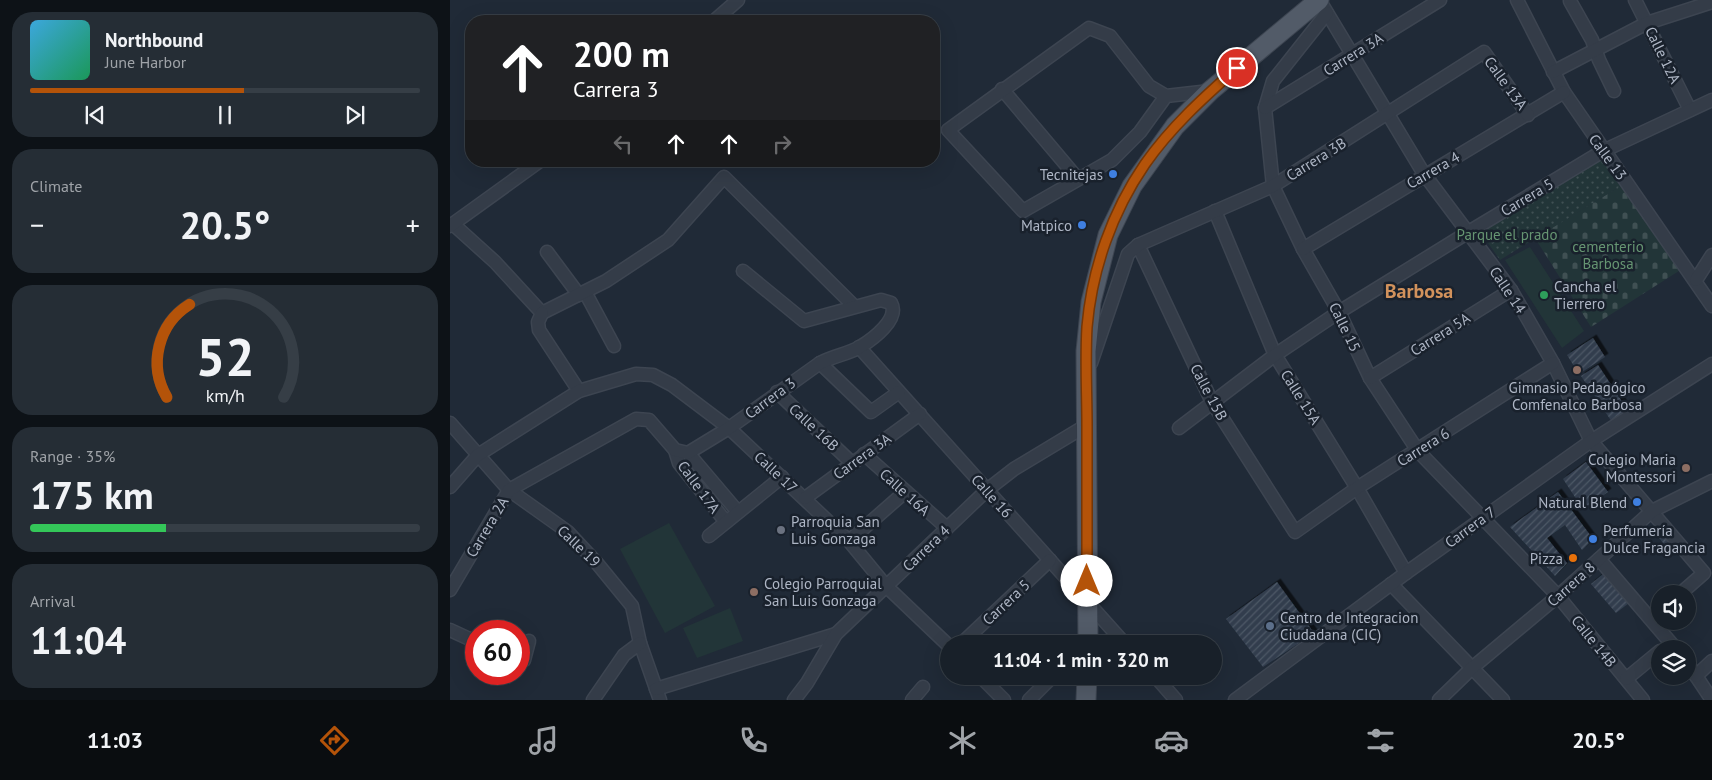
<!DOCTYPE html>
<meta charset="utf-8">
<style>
:root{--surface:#182029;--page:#252d35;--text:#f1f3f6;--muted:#9fa3a8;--line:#363e46;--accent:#b45309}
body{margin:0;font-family:"PT Sans",sans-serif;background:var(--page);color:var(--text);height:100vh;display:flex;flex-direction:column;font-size:19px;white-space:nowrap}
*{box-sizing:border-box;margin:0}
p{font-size:16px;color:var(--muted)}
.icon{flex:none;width:28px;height:28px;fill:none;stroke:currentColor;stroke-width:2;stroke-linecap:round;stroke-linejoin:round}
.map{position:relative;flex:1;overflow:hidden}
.sheet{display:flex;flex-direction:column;gap:12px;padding:12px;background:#0d1217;width:450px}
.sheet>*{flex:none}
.banner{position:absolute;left:15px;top:15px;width:475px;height:152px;border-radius:20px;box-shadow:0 5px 20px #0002,0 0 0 1px var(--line);background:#202124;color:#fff;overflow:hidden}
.tools{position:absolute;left:1201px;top:585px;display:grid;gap:10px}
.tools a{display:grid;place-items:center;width:45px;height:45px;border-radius:50%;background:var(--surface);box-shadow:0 5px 20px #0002,0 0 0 1px var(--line);font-size:25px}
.speed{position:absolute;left:15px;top:620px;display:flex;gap:10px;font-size:25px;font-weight:700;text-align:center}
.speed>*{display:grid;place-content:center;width:65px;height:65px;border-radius:50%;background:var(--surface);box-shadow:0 5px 20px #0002,0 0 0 1px var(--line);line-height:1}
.speed .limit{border:8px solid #d22;background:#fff;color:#111}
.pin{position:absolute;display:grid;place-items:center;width:42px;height:42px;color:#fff;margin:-21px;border:2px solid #fff;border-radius:50%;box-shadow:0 1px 5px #0007}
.me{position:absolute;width:55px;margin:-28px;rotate:0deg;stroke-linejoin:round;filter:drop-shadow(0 0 4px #0008)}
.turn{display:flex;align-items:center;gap:18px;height:105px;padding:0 25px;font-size:22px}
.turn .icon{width:65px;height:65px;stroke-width:2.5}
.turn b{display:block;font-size:35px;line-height:42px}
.lanes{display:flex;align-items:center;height:48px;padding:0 25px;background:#0003;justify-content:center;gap:25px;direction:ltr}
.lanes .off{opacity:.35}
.big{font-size:38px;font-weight:600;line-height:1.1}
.sheet .tile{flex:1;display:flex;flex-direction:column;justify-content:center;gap:8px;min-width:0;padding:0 18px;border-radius:20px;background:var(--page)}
.sheet .dial{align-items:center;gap:0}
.dial svg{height:130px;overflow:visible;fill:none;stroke:var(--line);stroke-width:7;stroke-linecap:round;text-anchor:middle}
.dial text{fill:var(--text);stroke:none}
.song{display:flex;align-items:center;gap:15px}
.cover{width:60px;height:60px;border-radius:8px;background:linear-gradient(135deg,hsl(200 70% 55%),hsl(150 70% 35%))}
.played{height:5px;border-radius:2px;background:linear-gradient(90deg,var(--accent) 55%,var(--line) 55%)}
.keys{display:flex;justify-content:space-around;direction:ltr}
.heat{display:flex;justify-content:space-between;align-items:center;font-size:28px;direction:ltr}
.charge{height:8px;border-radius:4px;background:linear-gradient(90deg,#34c759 35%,var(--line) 0)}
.trip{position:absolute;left:490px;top:635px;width:282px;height:50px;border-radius:25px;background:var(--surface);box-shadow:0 5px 20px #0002,0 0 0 1px var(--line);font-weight:600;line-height:50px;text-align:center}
.tabs{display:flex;height:80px;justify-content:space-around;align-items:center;background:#0a0d10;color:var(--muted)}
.tabs .icon{width:35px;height:35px}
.tabs .current{color:var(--accent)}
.tabs b{font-size:22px;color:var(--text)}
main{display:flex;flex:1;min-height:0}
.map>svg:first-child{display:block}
</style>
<main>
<section class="sheet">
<div class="tile">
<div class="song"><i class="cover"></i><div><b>Northbound</b><p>June Harbor</p></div></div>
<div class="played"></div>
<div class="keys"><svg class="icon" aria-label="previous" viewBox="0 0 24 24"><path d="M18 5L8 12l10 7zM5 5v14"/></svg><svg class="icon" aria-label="pause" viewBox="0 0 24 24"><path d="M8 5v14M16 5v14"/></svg><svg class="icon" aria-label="next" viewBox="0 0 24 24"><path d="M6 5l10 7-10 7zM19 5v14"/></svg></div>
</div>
<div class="tile"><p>Climate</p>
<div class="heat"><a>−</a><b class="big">20.5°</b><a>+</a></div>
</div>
<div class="tile dial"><svg viewBox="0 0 100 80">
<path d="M14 69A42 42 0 1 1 86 69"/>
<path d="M14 69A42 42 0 0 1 28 12" stroke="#b45309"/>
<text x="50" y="56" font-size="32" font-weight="700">52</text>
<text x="50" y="72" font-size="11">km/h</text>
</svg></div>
<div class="tile"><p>Range · 35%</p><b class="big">175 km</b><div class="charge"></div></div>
<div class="tile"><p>Arrival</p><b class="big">11:04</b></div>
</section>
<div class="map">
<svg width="1262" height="700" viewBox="0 0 1262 700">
<defs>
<pattern id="cemetery-stones" width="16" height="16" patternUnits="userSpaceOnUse" patternTransform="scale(1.25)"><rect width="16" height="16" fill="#223538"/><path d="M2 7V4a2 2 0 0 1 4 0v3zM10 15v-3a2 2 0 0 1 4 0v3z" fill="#405053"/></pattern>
<pattern id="park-dots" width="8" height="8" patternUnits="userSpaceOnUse" patternTransform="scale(1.25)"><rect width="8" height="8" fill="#223538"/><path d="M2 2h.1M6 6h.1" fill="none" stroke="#405053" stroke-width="1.8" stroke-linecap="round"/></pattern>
<pattern id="building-hatch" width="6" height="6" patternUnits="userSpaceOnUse" patternTransform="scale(1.25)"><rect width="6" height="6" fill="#323e4e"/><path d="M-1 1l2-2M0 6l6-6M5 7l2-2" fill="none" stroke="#4d5866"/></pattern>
<filter id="shadow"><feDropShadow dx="3.5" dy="-3.5" stdDeviation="0" flood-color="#0009"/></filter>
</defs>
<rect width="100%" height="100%" fill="#202a37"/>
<path fill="url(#cemetery-stones)" d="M 1174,184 L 1232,269 L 1141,327 L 1085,238 Z"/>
<path fill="url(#park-dots)" d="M 1152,156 L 1174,184 L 1050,260 L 1029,230 Z"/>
<g fill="#223538">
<path d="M 1080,247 L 1134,331 L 1112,348 L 1055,260 Z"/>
<path d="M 219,523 L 265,606 L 215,633 L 170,549 Z"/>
<path d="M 280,608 L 293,641 L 247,658 L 233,628 Z"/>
</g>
<g fill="url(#building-hatch)" filter="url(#shadow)">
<path d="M 1143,338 L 1155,357 L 1129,374 L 1117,355 Z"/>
<path d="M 1148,365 L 1179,412 L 1162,422 L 1131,376 Z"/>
<path d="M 1136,462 L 1158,492 L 1133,509 L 1113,479 Z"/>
<path d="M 1108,492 L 1143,539 L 1132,550 L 1115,525 L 1097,538 L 1117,563 L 1105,576 L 1060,527 Z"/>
<path d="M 1214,526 L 1228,542 L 1218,549 L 1205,533 Z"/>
<path d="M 1158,570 L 1183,600 L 1166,613 L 1141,584 Z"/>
<path d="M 827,582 L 864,633 L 813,667 L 776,619 Z"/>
</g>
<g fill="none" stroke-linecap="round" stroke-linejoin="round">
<defs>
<g id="minor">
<path d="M 1067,0 L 1114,92 L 1262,306"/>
<path d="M 1185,0 L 1240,110"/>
<path d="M 1120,1 L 1142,40 L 1149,60 L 1164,91"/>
<path d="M 873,6 L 974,174 L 1061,290 L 1103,363 L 1141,441 L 1254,573 L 1230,594"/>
<path d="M 877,13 L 823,81 L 815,108 L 823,186 L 853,249 L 889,312 L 920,378 L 968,451 L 1108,596 L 1193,700"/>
<path d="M 264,21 L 288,0"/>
<path d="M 1103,72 L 1197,23 L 1262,2"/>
<path d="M 552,89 L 628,179"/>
<path d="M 716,96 L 690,132 L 662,160 L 573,211 L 498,130 L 639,28 L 660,36 L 699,86 L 716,96 L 760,91"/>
<path d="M 815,108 L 990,0"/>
<path d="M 765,211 L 825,355 L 907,488 L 956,573"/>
<path d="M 3,224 L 45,262 L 92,313"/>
<path d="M 0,226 L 90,161"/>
<path d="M 688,245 L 762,402 L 845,532 L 907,488 L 1103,363"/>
<path d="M 853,249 L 1114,92"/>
<path d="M 97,252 L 129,295"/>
<path d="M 1246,280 L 1262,255"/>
<path d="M 135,292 L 164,346"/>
<path d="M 92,313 L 156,281 L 218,240 L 274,177 L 404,306"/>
<path d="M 92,313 L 88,322 L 89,330 L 129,391"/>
<path d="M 409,347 L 675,644"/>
<path d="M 370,363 L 421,412 L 449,392"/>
<path d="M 641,363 L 678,254 L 688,245 L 823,186 L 1034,52 L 1078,115"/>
<path d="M 920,378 L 1061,290"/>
<path d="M 327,392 L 402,463"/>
<path d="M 0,423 L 59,490 L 118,532 L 146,562 L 182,606 L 190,643 L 210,700"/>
<path d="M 729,428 L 825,355 L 889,312 L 1017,233 L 1153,151 L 1262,100"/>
<path d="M 225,450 L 229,463 L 276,522"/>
<path d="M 238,453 L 288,512"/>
<path d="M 414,454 L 497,528"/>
<path d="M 0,487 L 28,455 L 129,391 L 186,374 L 203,375 L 222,385 L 279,428 L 399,541 L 436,586 L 499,646"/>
<path d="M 355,498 L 470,414"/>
<path d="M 259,536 L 332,477"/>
<path d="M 399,541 L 455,492"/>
<path d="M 1149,559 L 1226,649"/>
<path d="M 941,584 L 1053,700"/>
<path d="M 0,590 L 59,490 L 186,419 L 199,420 L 225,450 L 238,453 L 279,428 L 370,363 C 383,356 398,354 410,347 C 423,339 450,319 441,303 L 431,300 L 354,321 L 293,271"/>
<path d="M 0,630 L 26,642"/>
<path d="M 511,644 L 600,560"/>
<path d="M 69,661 L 74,660 L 79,641"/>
<path d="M 1238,664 L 1262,700"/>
<path d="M 530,676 L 554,700"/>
<path d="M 705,676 L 726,700"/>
<path d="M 1246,676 L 1262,661"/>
<path d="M 1176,679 L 1210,651"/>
<path d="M 206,689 L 386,634"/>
<path d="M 143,700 L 174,655 L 190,643"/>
<path d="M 344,700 L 357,683 L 386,634 L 537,490 L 564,469 L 637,425"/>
<path d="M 462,700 L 473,687"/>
<path d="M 579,700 L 603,676"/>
<path d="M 785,700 L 956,573 L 1141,441 L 1262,364"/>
<path d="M 989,700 L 1022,668 L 1108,596 L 1202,511 L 1262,481"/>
</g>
<g id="primary">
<path d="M 638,644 L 636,351 L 641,302 L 658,235 L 682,186 L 725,126 L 760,91 L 869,0"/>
<path d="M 636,700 L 637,676"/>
</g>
</defs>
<use href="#minor" stroke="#3d4551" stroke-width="15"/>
<use href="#primary" stroke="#3d4551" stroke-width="21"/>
<use href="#minor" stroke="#343c48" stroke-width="12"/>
<use href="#primary" stroke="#525b68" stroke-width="19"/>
</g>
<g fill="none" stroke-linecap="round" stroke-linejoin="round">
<defs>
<path id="route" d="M 637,581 C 637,529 637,478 637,426 C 637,393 635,360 637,327 C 642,269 662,212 695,164 C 721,127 753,98 787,68"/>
</defs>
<use href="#route" stroke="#753606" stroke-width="12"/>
<use href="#route" stroke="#b45309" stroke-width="9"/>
</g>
<g fill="#3f7fe0" stroke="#19212c" stroke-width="2">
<circle cx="663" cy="174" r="5"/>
<circle cx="632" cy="225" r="5"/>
<circle cx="1187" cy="502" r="5"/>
<circle cx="1143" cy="539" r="5"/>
</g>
<circle fill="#2e9e5b" stroke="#19212c" stroke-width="2" cx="1094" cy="295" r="5"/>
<g fill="#8d6e63" stroke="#19212c" stroke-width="2">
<circle cx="1127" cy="370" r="5"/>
<circle cx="1236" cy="468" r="5"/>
<circle cx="304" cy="592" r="5"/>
</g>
<circle fill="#6b7280" stroke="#19212c" stroke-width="2" cx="331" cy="530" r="5"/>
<circle fill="#e8710a" stroke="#19212c" stroke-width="2" cx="1123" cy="558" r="5"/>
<circle fill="#5c6f8a" stroke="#19212c" stroke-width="2" cx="820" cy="626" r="5"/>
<g text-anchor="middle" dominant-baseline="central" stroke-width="5" stroke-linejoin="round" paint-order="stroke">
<g font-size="15" fill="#aeb6c5" stroke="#19212c">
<text transform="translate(903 54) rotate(-32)">Carrera 3A</text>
<text transform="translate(1213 55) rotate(64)">Calle 12A</text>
<text transform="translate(1056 83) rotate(54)">Calle 13A</text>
<text transform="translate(1158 157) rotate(54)">Calle 13</text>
<text transform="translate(866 159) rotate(-32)">Carrera 3B</text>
<text transform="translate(983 170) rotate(-30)">Carrera 4</text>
<text transform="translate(1077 197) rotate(-31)">Carrera 5</text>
<text transform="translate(1058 290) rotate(56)">Calle 14</text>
<text transform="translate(895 327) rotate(64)">Calle 15</text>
<text transform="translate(990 334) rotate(-32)">Carrera 5A</text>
<text transform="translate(759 392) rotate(62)">Calle 15B</text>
<text transform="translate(851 397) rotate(58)">Calle 15A</text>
<text transform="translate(320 398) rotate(-36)">Carrera 3</text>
<text transform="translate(364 427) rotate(43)">Calle 16B</text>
<text transform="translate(973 447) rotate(-32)">Carrera 6</text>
<text transform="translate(412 456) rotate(-36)">Carrera 3A</text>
<text transform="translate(326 472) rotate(43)">Calle 17</text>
<text transform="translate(249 487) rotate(54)">Calle 17A</text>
<text transform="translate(455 492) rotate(42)">Calle 16A</text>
<text transform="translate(542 496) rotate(48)">Calle 16</text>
<text transform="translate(37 527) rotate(-59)">Carrera 2A</text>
<text transform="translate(1020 527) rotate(-36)">Carrera 7</text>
<text transform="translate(129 546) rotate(44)">Calle 19</text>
<text transform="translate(476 548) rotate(-44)">Carrera 4</text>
<text transform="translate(1121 584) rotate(-42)">Carrera 8</text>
<text transform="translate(556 602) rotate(-43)">Carrera 5</text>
<text transform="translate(1144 641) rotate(51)">Calle 14B</text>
</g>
<g font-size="15" fill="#aeb6c5" stroke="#19212c" text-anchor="end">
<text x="653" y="174">Tecnitejas</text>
<text x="622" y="225">Matpico</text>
<text x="1104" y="286" text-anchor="start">Cancha el<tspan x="1104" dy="17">Tierrero</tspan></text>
<text x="1127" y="387" text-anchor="middle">Gimnasio Pedagógico<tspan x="1127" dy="17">Comfenalco Barbosa</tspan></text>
<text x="1226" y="459">Colegio Maria<tspan x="1226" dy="17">Montessori</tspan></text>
<text x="1177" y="502">Natural Blend</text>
<text x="341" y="521" text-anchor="start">Parroquia San<tspan x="341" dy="17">Luis Gonzaga</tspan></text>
<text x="1153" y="530" text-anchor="start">Perfumería<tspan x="1153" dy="17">Dulce Fragancia</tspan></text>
<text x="1113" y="558">Pizza</text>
<text x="314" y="583" text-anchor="start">Colegio Parroquial<tspan x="314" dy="17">San Luis Gonzaga</tspan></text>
<text x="830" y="617" text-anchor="start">Centro de Integracion<tspan x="830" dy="17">Ciudadana (CIC)</tspan></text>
</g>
<g font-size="15" fill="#669572" stroke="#19212c">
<text x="1057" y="234">Parque el prado</text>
<text x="1158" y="246">cementerio<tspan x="1158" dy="17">Barbosa</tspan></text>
</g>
<g font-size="20" font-weight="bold" fill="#d2925c" stroke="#19212c">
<text x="969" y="291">Barbosa</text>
</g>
</g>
</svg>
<div class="tools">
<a><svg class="icon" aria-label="sound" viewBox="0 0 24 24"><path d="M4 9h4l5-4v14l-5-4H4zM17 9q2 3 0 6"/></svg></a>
<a><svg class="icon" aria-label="layers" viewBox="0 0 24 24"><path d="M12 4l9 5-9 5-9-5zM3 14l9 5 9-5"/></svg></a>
</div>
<div class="speed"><div class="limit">60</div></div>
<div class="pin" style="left:787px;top:68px;background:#d93025"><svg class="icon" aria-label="arrive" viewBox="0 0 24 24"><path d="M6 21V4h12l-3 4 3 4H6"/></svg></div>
<svg class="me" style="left:637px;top:581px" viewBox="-20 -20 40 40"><circle r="19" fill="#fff"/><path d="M0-13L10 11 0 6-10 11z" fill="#b45309"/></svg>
<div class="trip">11:04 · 1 min · 320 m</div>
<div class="banner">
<div class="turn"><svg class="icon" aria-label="ahead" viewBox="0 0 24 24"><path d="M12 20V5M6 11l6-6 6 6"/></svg><div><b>200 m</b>Carrera 3</div></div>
<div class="lanes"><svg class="icon off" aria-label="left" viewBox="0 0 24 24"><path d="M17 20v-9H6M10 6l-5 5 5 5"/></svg><svg class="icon" aria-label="ahead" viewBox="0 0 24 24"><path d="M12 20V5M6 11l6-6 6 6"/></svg><svg class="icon" aria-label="ahead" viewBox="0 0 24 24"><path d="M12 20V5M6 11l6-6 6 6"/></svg><svg class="icon off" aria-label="right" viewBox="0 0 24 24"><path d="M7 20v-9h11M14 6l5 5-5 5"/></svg></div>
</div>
</div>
</main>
<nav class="tabs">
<b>11:03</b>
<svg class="icon current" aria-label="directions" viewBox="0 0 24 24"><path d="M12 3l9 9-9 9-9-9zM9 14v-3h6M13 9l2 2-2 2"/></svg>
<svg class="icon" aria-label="music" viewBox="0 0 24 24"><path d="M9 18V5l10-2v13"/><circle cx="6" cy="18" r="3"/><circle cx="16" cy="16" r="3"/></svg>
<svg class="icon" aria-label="phone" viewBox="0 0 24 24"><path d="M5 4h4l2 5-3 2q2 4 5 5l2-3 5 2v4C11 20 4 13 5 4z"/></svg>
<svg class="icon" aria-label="climate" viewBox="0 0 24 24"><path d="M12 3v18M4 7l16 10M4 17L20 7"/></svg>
<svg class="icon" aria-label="car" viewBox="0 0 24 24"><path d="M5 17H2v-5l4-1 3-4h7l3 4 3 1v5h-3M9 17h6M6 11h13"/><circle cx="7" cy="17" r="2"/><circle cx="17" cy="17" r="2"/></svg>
<svg class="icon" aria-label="filters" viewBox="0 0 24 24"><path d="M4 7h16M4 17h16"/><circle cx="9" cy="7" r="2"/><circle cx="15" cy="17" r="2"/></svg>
<b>20.5°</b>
</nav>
